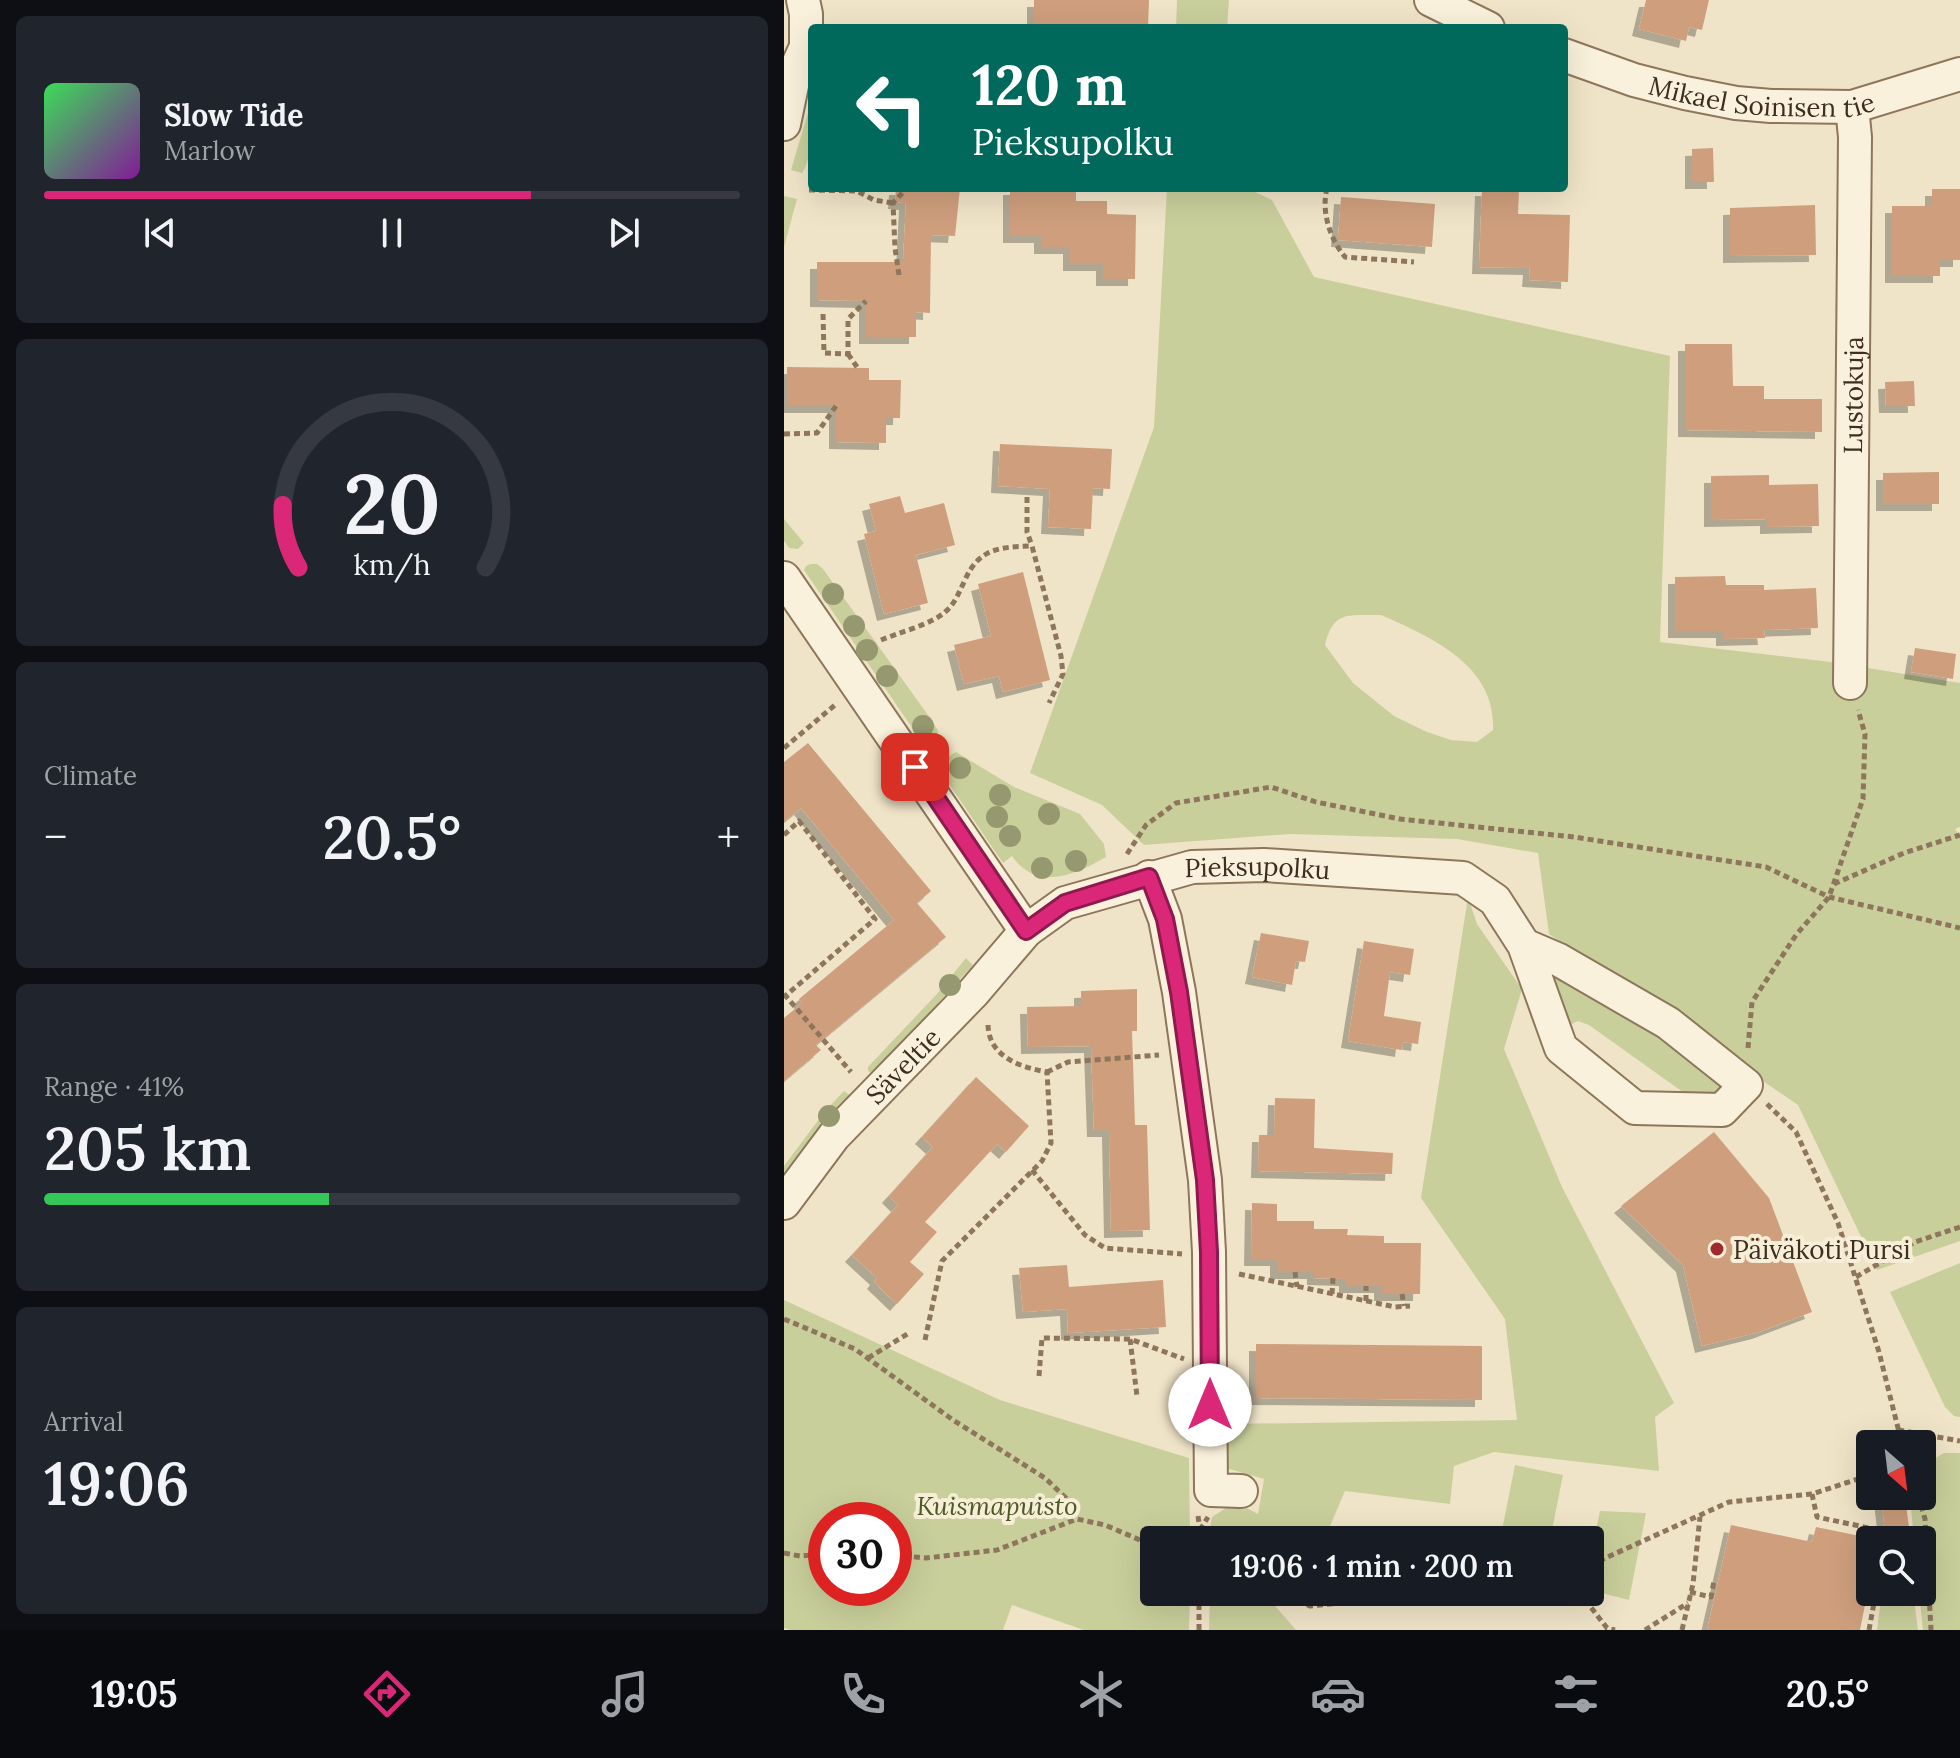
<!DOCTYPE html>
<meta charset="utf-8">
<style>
:root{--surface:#171b24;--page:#20242c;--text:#f1f3f6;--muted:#9ea1a6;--line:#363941;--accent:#db2777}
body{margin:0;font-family:Lora,serif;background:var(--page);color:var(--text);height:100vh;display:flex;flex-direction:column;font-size:30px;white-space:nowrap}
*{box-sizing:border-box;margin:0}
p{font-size:26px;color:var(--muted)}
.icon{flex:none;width:44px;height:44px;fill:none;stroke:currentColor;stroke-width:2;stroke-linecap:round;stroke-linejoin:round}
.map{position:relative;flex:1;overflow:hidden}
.side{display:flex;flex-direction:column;gap:16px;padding:16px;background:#0d0f14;width:784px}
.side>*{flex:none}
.banner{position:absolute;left:24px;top:24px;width:760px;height:168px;border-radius:8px;box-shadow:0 8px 32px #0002;background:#00695c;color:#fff;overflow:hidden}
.needle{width:52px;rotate:152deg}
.fabs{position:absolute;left:1072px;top:1430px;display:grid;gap:16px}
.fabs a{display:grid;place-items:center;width:80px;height:80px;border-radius:8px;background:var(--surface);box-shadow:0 8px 32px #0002;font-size:40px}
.speed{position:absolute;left:24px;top:1502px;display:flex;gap:16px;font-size:40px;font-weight:700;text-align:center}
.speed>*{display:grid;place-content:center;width:104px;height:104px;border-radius:50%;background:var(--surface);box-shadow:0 8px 32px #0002;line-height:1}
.speed .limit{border:12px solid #d22;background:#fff;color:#111}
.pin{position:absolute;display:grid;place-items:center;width:68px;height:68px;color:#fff;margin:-34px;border-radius:16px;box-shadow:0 4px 12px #0006}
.me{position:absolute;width:88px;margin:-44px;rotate:0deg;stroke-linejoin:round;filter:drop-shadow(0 0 6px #0008)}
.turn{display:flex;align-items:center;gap:28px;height:168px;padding:0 32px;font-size:36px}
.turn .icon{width:104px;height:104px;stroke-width:2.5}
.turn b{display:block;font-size:56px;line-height:68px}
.big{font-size:60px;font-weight:600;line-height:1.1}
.side .card{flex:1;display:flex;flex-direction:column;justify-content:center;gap:12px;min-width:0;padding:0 28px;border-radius:12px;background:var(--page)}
.side .dial{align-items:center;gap:0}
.dial svg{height:208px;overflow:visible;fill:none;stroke:var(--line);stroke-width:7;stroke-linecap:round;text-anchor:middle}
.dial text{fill:var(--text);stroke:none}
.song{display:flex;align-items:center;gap:24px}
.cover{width:96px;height:96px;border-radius:12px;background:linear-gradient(135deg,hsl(130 70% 55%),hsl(290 70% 35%))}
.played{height:8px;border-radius:4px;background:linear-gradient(90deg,var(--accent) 70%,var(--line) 70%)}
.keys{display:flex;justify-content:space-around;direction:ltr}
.heat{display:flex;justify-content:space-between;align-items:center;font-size:44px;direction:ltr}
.charge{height:12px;border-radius:6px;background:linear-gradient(90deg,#34c759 41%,var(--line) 0)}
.trip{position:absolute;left:356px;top:1526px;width:464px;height:80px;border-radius:8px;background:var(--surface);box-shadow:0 8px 32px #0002;font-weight:600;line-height:80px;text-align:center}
.tab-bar{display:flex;height:128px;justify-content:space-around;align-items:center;background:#090b0e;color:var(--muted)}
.tab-bar .icon{width:56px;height:56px}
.tab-bar .on{color:var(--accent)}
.tab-bar b{font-size:36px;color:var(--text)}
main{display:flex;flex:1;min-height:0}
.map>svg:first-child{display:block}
</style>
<main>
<section class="side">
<div class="card">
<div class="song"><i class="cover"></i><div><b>Slow Tide</b><p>Marlow</p></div></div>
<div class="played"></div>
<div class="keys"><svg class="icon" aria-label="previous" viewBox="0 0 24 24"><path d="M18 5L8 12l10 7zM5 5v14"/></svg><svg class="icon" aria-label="pause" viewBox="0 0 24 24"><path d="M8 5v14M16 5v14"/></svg><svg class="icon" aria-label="next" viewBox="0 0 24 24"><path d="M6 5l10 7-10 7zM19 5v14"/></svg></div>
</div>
<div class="card dial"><svg viewBox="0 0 100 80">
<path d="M14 69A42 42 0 1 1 86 69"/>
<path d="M14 69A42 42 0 0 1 8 45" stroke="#db2777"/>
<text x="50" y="56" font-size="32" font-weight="700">20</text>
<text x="50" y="72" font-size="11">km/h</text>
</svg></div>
<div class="card"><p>Climate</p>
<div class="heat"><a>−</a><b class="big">20.5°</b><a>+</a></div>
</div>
<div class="card"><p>Range · 41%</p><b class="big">205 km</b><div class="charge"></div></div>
<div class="card"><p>Arrival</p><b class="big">19:06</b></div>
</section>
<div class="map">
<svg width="1176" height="1630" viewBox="0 0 1176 1630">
<defs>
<filter id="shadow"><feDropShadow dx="-7" dy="7" stdDeviation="0" flood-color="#0004"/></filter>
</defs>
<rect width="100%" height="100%" fill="#f0e4c8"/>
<g fill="#c9cf9b" fill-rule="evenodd">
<path d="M 393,0 L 445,0 L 443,28 L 392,28 Z"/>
<path d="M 28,99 C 28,123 31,153 18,173 L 7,170 Z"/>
<path d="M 383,188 L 463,188 L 488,200 L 530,277 L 886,356 L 876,642 L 1047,662 L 1176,683 L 1176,827 L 1171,829 L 1176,836 L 1176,1241 L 1093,1270 L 1014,1105 L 765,934 L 754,853 L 673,839 L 506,834 L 360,845 L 318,805 L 246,773 L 370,427 ZM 597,615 C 647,637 712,665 709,730 L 693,742 L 667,740 L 643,732 L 610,716 L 569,683 L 541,645 C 550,609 565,616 597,615 Z"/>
<path d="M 0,196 L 13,199 L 0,247 Z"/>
<path d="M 0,519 L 20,543 L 14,549 L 5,548 L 0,541 Z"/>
<path d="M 27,564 L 33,564 L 39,569 L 149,722 L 154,731 L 152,740 L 142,748 L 20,570 L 22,566 Z"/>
<path d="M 172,752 L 230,787 L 296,814 L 320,844 L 322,857 C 291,875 252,892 228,856 L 219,863 L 152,765 Z"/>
<path d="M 684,897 L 693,924 L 738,989 L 720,1049 L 778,1187 L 890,1403 L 871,1417 L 875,1471 L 710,1452 L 670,1466 L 666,1504 L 561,1491 L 540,1540 L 424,1540 L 428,1517 L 451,1502 L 474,1514 L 480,1479 L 442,1468 L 442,1424 L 733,1420 L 721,1319 L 637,1198 Z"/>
<path d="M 182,958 L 189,965 L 89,1074 L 84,1071 L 84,1067 L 152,995 Z"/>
<path d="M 753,963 L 785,977 L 946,1082 L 944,1096 L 903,1095 L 805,1025 L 794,1021 L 781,1027 Z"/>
<path d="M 60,1091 L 67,1096 L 0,1176 L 0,1166 L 41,1111 Z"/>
<path d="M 1176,1263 L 1176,1417 L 1170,1416 L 1161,1407 L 1106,1292 Z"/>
<path d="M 0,1300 L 216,1400 L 405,1458 L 406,1540 L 370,1540 L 370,1592 L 406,1592 L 405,1630 L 300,1630 L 228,1605 L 219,1630 L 6,1630 L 0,1628 ZM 42,1520 L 110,1520 L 110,1588 L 42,1588 Z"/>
<path d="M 1160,1453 L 1176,1453 L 1176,1630 L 1139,1630 L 1135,1592 L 1138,1592 L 1138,1540 L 1130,1540 L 1126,1496 L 1138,1496 L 1138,1466 Z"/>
<path d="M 731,1465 L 779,1475 L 766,1540 L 716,1540 Z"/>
<path d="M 816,1511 L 862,1513 L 845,1600 L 806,1590 L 806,1558 Z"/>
<path d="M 426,1592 L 475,1592 L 486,1600 L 512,1630 L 425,1630 Z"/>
<path d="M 1098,1592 L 1129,1592 L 1134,1630 L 1093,1630 Z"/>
</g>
<g fill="#cf9f7d" filter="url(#shadow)">
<path d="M 250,0 L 365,0 L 364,28 L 250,28 Z"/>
<path d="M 862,0 L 925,0 L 918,30 L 905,27 L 902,41 L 855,29 Z"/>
<path d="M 929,148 L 930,182 L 908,182 L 908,149 Z"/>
<path d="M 112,188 L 176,188 L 171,236 L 147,235 L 146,313 L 132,312 L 132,337 L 82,337 L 82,301 L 33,300 L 33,262 L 119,262 L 122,203 L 111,202 Z"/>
<path d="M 226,188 L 292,188 L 292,201 L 323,201 L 323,214 L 352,215 L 351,279 L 319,279 L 319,264 L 286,264 L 286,247 L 257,247 L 257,236 L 226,236 Z"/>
<path d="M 698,189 L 735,190 L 734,214 L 786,215 L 784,282 L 745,280 L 746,268 L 695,267 Z"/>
<path d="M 1148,189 L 1176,189 L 1176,260 L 1156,260 L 1156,276 L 1108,276 L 1108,206 L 1148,206 Z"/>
<path d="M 557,197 L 651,204 L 648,247 L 554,240 Z"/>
<path d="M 1031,205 L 1032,255 L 946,256 L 946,208 Z"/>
<path d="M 901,344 L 948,344 L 949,386 L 980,386 L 980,399 L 1038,399 L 1038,432 L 901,430 Z"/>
<path d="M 3,367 L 85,368 L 85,380 L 117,380 L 116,418 L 102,418 L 102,443 L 52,442 L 52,406 L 3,406 Z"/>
<path d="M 1130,381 L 1131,406 L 1102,406 L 1101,382 Z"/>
<path d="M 216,444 L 328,449 L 326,489 L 309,488 L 307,529 L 264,527 L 266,489 L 214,486 Z"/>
<path d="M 1155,472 L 1155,504 L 1099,504 L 1099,473 Z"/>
<path d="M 985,475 L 985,485 L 1034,484 L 1035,526 L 983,527 L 983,519 L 927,520 L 927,476 Z"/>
<path d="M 116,496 L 121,513 L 160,503 L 171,545 L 132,555 L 144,603 L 100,614 L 80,534 L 92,531 L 85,504 Z"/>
<path d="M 239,572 L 266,680 L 219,692 L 215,676 L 180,684 L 170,645 L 207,636 L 194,584 Z"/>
<path d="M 941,576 L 942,585 L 980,585 L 980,590 L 1032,588 L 1034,628 L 980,630 L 981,638 L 939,639 L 939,631 L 891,631 L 891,577 Z"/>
<path d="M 1131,648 L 1172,654 L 1169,679 L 1127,672 Z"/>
<path d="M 24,743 L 147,891 L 133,903 L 162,937 L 32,1045 L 37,1050 L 0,1081 L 0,1018 L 18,1003 L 15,999 L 110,920 L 17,808 L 0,822 L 0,762 Z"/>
<path d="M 477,933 L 525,941 L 521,962 L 512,961 L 508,985 L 468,977 Z"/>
<path d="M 580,941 L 630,949 L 626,975 L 606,972 L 600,1016 L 637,1022 L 634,1044 L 619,1042 L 618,1050 L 564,1041 Z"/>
<path d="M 353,989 L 353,1031 L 348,1031 L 351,1125 L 363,1125 L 366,1230 L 327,1231 L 325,1130 L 310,1130 L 307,1046 L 244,1047 L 243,1007 L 297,1006 L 297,991 Z"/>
<path d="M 192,1077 L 245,1126 L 222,1152 L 213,1144 L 141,1222 L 153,1232 L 126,1262 L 140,1274 L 113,1304 L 90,1282 L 93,1278 L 68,1255 L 114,1205 L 105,1196 L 149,1147 L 138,1137 Z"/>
<path d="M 491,1098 L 531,1099 L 530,1148 L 609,1153 L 608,1174 L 474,1171 L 475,1135 L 490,1135 Z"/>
<path d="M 930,1132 L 985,1198 L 1028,1312 L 975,1332 L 918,1346 L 899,1265 L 837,1206 Z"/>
<path d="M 468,1203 L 493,1204 L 493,1221 L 530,1221 L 530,1229 L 564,1229 L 563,1235 L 600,1236 L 600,1243 L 637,1243 L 636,1294 L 597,1294 L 597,1286 L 562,1286 L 562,1279 L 530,1278 L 530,1272 L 493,1272 L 493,1259 L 467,1259 Z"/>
<path d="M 283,1265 L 285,1287 L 379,1280 L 382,1327 L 284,1333 L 283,1309 L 239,1312 L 235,1268 Z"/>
<path d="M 472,1344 L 698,1346 L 698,1400 L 472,1398 Z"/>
<path d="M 1097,1496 L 1121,1496 L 1126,1536 L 1102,1539 Z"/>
<path d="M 947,1525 L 1028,1542 L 1032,1527 L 1086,1538 L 1086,1580 L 1076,1630 L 923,1630 Z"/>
</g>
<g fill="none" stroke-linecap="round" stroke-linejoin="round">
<defs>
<g id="minor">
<path d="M 647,0 L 704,28"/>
<path id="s1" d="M 780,55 L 850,80 L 901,93 L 952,103 L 987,106 L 1068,107 L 1176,74"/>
<path d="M 0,124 L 11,71 L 22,47 L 22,14 L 19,0"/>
<path d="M 0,578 L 242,931"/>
<path id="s2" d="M 1066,683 L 1071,137 L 1068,107"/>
<path d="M 365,877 L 381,919 L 395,992 L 421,1180 L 425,1252 L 427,1490 L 457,1491"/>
<path id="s3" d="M 0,1203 L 50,1136 L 189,993 L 242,931 L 281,903 L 408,867 L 480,865 L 679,878 L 711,900 L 740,945 L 777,1048 L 851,1108 L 938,1110 L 962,1085 L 884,1023 L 775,960 L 740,945"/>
</g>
</defs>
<use href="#minor" stroke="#8d765c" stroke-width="36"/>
<g stroke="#8d765c" stroke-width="5" stroke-dasharray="6 4" stroke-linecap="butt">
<path d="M 543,188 C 537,212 546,239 561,257 L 630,262"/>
<path d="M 25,190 L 73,191 L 90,200 L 109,203"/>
<path d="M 115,275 L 111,248 L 109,203 L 123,188"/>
<path d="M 39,314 L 40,353 L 64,354 L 64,319 L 82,301"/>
<path d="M 64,354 L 73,367"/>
<path d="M 0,434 L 33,433 L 52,406"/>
<path d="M 243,497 L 243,532 L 248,546"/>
<path d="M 97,640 C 114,633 148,624 161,612 C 171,604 175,592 181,580 C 195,548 216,547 248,546 L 277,656 L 279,674 L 265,703"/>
<path d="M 0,748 L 51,705"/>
<path d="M 0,835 L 15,821 L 91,919 L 0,997"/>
<path d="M 343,854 L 362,825 L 392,803 L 487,787 L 532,802 L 616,819 L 790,837 L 982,867 L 1045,897 L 1176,928"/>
<path d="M 1050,884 L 1120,853 L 1176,835"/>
<path d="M 0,994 L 67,1072"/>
<path d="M 964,1048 L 968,1002 L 1012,935 L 1045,897 L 1079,799 L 1081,734 L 1074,710"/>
<path d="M 263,1072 L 284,1062 L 375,1055"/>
<path d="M 983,1104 L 1012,1132 L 1054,1223 L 1095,1352 L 1118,1444"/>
<path d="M 248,1170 L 301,1235 L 321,1248 L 398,1254"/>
<path d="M 511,1272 L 513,1287"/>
<path d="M 455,1274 L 611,1307 L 626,1306"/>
<path d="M 1072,1277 L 1131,1242 L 1176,1227"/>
<path d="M 548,1294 L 549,1278"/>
<path d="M 618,1294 L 620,1306"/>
<path d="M 582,1301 L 582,1286"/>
<path d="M 0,1319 L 71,1349 L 169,1420 L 261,1478 L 282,1498 L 293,1519"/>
<path d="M 346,1339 L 353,1396"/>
<path d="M 141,1340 L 158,1261 L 258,1161 L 267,1143 L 263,1072 C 235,1067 203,1056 204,1022"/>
<path d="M 84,1358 L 125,1333"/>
<path d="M 255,1376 L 258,1338 L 346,1339 L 400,1359"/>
<path d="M 1114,1430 L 1176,1441"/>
<path d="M 1028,1494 L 1033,1517 L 1085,1528 L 1091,1540"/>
<path d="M 1134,1496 L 1141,1519 L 1147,1630"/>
<path d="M 414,1516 L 416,1530"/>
<path d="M 416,1540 L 416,1530 L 424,1517"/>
<path d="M 0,1553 L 16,1556 L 42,1554"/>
<path d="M 110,1555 L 142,1558 L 213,1550 L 293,1519 L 321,1525 L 370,1546"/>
<path d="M 806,1565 L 945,1502 L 1028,1494 L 1086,1475"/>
<path d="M 496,1592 L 526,1606 L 662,1592"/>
<path d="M 795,1592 L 823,1628 L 831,1630"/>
<path d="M 906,1592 L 927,1597 L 930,1581"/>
<path d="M 415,1630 L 415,1592"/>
<path d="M 861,1630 L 904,1603"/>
<path d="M 898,1630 L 909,1584 L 916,1517"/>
<path d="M 1085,1630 L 1092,1592"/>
</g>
<use href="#minor" stroke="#faf1dc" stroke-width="32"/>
</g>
<g fill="#96986f">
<circle cx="49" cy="594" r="11"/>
<circle cx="70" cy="626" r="11"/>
<circle cx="83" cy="650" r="11"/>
<circle cx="103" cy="676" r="11"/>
<circle cx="139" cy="726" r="11"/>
<circle cx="176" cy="768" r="11"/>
<circle cx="216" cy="795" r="11"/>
<circle cx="265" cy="814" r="11"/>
<circle cx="213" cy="817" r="11"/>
<circle cx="226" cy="836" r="11"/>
<circle cx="292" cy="861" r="11"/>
<circle cx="258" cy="868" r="11"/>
<circle cx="166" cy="985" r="11"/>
<circle cx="45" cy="1116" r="11"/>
</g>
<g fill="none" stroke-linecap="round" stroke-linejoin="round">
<defs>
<path id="route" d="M 131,767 L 242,931 L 281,903 L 365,877 L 381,919 L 395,992 L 421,1180 L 425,1252 L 426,1405"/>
</defs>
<use href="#route" stroke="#8e194d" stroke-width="20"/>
<use href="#route" stroke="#db2777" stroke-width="14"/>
</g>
<circle fill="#9e2a2b" stroke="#f7eed8" stroke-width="3" cx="933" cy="1249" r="8"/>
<g text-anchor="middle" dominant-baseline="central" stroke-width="8" stroke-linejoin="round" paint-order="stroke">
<g font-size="26" fill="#3d2e20" stroke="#f7eed8">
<text stroke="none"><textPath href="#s1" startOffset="204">Mikael Soinisen tie</textPath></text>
<text stroke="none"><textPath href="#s2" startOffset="288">Lustokuja</textPath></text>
<text stroke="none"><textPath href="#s3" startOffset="610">Pieksupolku</textPath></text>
<text stroke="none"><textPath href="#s3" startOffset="182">Säveltie</textPath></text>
</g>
<g font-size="26" fill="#3d2e20" stroke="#f7eed8" text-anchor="start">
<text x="949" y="1249">Päiväkoti Pursi</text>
</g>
<g font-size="26" font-style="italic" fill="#4d5a26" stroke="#f7eed8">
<text x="213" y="1505">Kuismapuisto</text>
</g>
</g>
</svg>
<div class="fabs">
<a><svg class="needle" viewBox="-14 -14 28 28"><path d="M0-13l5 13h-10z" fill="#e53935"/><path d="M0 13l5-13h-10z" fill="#9ea1a6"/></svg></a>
<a><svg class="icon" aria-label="search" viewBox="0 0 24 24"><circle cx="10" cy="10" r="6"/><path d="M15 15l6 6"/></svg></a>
</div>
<div class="speed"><div class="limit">30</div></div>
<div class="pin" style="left:131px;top:767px;background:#d93025"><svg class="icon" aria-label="arrive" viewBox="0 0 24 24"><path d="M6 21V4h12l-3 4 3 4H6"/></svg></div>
<svg class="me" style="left:426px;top:1405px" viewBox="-20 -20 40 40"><circle r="19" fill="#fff"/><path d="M0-13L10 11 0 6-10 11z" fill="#db2777"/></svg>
<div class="trip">19:06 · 1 min · 200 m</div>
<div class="banner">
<div class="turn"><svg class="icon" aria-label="left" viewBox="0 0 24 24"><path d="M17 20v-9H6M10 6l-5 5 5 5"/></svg><div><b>120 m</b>Pieksupolku</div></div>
</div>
</div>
</main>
<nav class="tab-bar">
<b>19:05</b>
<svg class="icon on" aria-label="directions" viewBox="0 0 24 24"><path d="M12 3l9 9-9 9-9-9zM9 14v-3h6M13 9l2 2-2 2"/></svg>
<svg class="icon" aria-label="music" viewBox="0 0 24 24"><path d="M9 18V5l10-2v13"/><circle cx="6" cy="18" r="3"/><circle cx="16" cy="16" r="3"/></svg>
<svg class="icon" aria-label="phone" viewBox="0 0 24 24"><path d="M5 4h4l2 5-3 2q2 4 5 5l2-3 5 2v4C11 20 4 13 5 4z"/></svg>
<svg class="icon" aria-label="climate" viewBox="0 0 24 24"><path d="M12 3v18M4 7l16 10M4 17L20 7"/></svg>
<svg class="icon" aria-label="car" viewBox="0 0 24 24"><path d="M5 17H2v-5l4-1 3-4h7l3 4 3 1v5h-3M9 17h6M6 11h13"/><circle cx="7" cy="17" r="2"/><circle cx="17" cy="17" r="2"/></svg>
<svg class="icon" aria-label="filters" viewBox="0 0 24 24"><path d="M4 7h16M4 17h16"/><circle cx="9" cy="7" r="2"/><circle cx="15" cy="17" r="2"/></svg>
<b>20.5°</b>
</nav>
